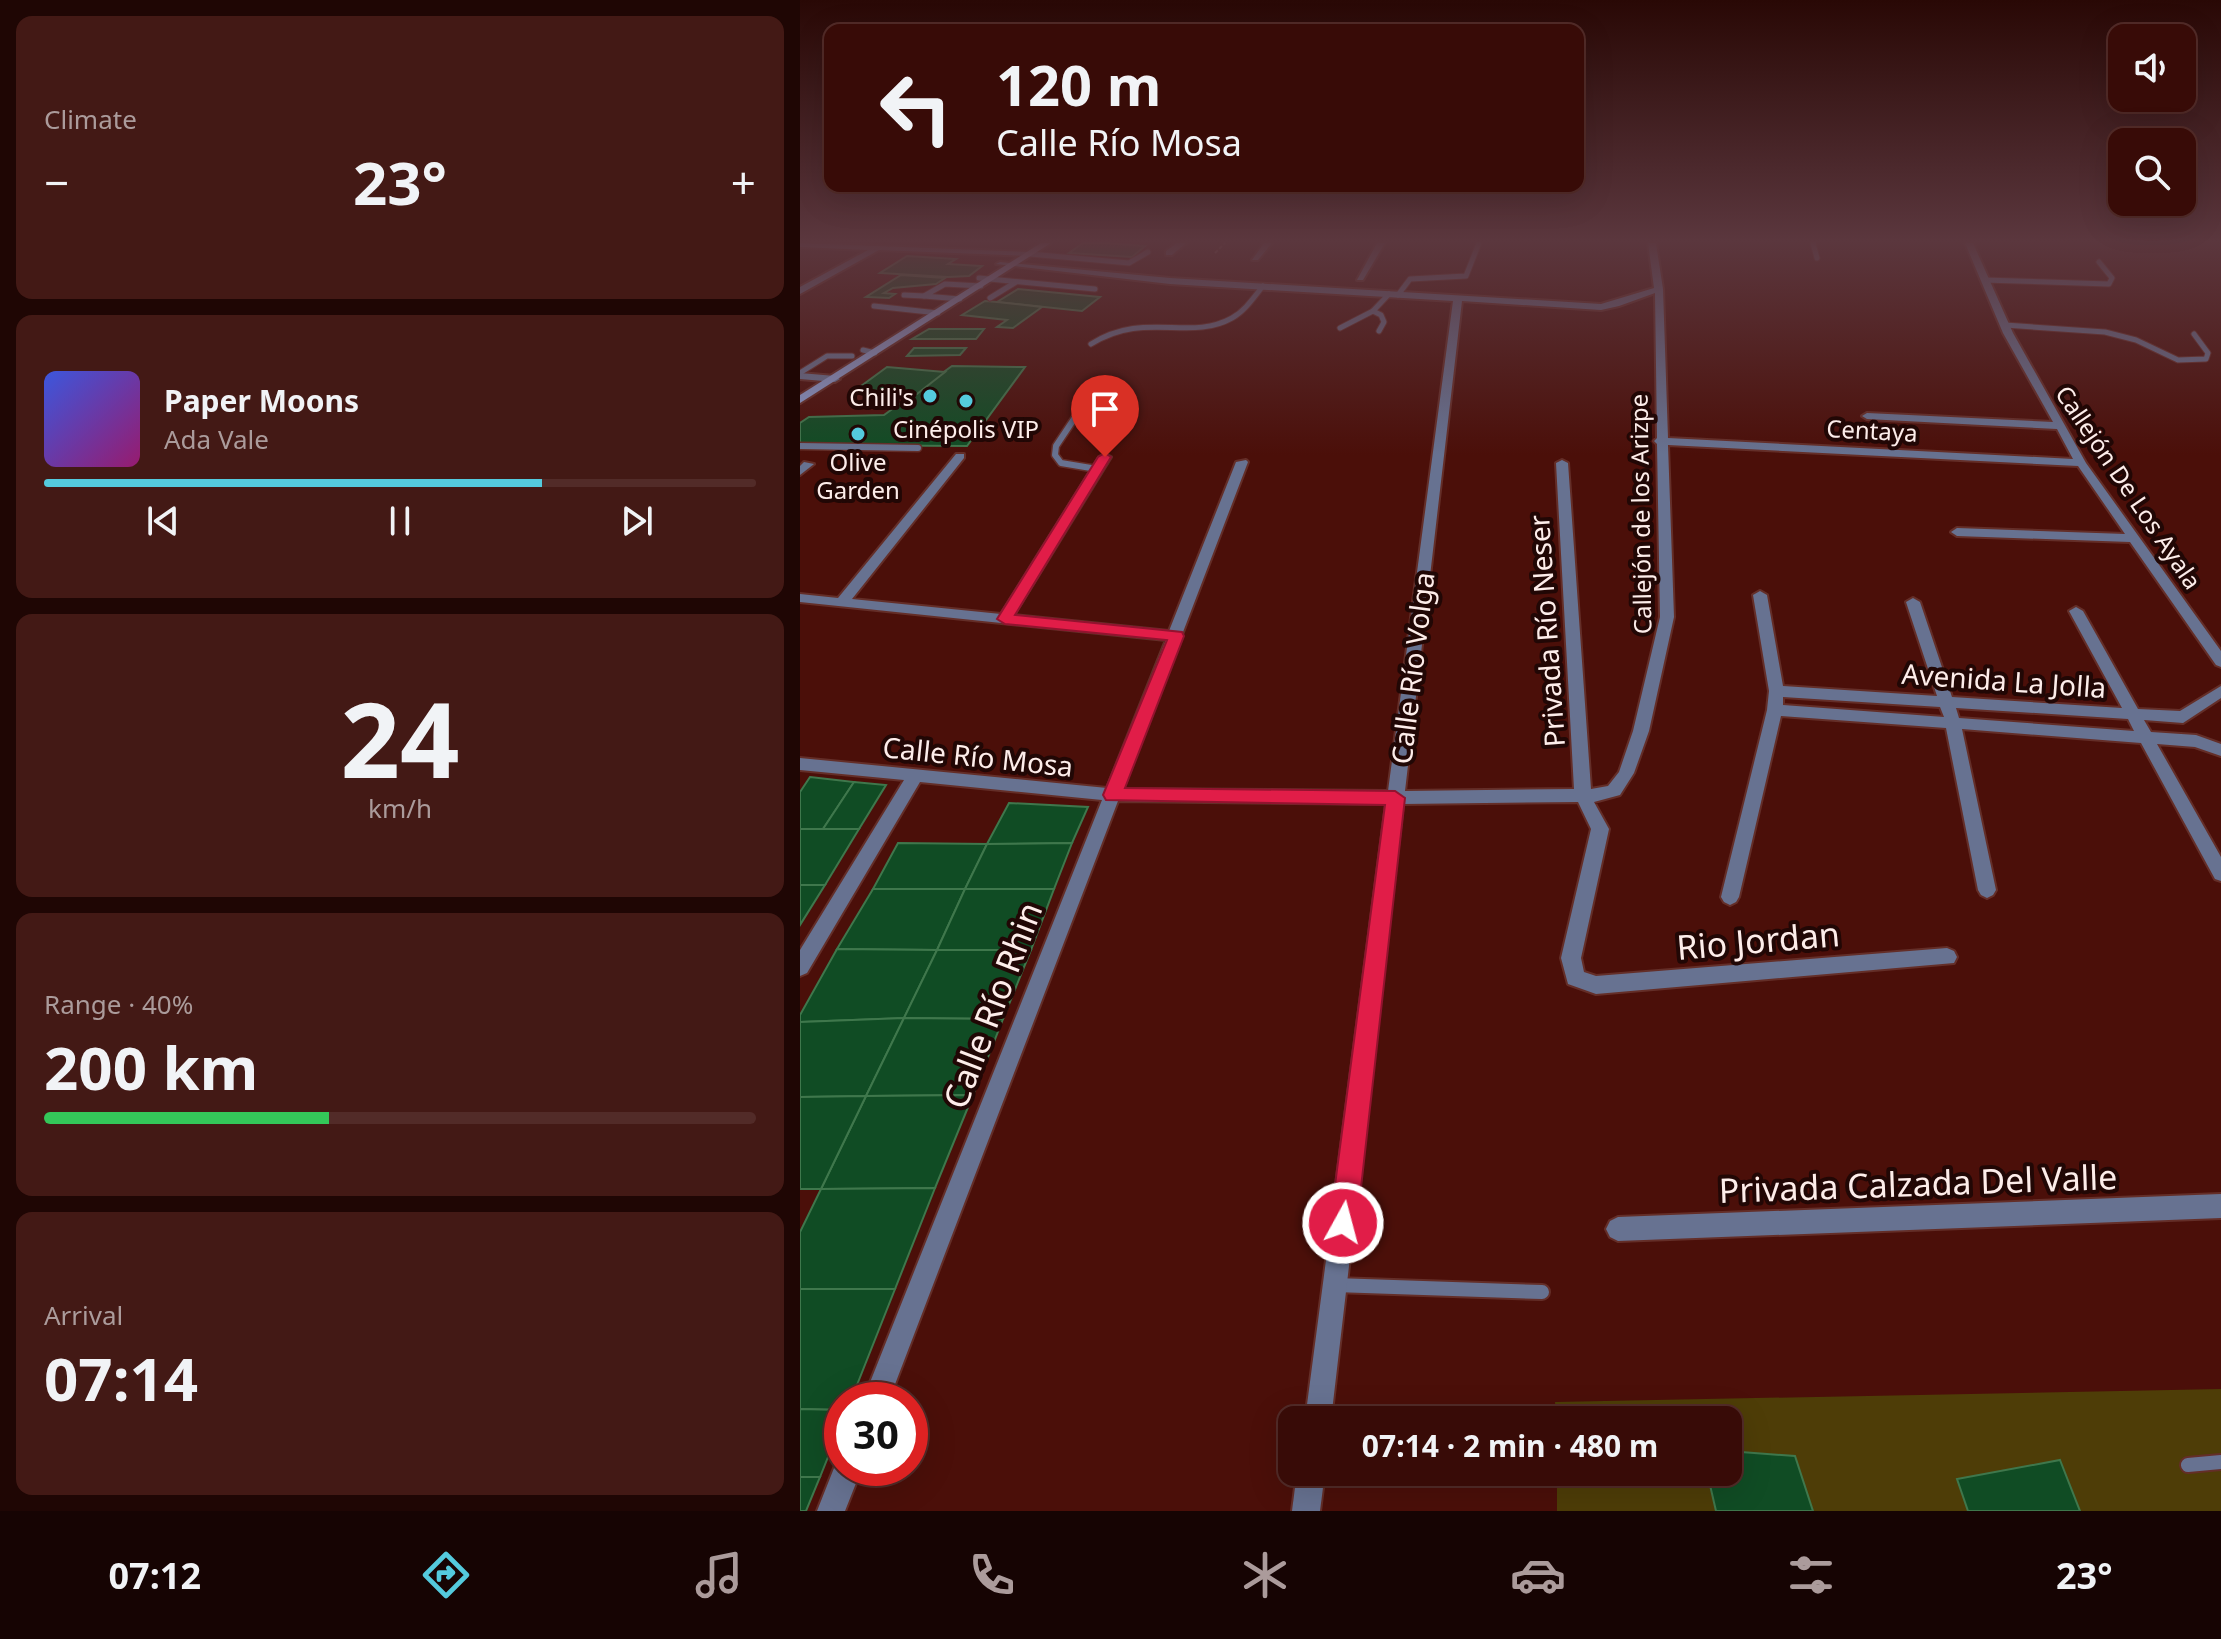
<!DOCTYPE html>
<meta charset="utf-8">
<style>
:root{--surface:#380b07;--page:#431915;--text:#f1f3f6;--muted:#ab9b9b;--line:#522b28;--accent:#54cadd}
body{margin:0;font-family:"Noto Sans",sans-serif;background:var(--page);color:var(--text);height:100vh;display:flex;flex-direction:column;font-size:30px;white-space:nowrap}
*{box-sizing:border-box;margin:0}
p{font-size:26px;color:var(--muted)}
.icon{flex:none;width:44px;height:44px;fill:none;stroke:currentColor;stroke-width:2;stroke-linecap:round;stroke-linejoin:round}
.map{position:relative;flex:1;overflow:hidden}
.details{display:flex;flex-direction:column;gap:16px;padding:16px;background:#1f0604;width:800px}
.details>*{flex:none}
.guide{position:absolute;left:24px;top:24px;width:760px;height:168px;border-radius:16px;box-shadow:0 8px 32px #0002,0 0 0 2px var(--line);background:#380b07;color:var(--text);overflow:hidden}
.fabs{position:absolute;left:1308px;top:24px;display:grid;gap:16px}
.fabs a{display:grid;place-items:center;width:88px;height:88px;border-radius:16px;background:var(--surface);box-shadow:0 8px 32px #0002,0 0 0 2px var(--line);font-size:40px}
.speed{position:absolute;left:24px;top:1382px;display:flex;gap:16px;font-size:40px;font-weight:700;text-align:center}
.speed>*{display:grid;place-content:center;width:104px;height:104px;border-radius:50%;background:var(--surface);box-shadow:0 8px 32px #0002,0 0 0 2px var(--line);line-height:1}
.speed .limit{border:12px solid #d22;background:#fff;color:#111}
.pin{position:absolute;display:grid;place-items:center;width:68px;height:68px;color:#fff;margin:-82px -34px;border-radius:50% 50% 50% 0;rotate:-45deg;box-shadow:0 0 8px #0007}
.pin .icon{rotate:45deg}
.me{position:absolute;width:88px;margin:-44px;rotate:7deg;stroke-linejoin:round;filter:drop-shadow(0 0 6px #0008)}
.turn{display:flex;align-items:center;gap:28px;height:168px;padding:0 40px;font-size:36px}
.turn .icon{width:104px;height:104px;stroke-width:2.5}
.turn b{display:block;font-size:56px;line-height:68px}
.big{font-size:60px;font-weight:700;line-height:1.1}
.details .widget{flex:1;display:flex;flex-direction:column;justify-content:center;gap:12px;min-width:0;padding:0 28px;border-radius:16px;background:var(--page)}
.details .dial{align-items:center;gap:0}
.dial b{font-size:104px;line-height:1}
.song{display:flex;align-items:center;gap:24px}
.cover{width:96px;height:96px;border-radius:12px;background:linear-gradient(135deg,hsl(230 70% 55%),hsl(320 70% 35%))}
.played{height:8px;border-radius:4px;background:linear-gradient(90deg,var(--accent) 70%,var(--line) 70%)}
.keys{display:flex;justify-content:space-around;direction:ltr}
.heat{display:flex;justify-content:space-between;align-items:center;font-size:44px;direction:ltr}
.charge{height:12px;border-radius:6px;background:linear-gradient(90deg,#34c759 40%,var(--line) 0)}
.trip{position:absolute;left:478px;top:1406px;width:464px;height:80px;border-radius:16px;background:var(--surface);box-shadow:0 8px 32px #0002,0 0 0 2px var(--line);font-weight:700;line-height:80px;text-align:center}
.menu{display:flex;height:128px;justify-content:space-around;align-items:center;background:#160403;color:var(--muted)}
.menu .icon{width:56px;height:56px}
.menu .selected{color:var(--accent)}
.menu b{font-size:36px;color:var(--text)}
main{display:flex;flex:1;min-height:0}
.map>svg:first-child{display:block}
</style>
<main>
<section class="details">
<div class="widget"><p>Climate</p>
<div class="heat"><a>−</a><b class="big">23°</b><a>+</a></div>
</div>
<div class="widget">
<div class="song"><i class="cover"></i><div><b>Paper Moons</b><p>Ada Vale</p></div></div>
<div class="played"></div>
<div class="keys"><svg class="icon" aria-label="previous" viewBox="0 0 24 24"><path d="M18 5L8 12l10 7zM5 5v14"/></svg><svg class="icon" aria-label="pause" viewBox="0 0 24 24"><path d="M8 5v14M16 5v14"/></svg><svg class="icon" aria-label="next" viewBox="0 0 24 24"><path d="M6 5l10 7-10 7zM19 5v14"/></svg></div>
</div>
<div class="widget dial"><b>24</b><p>km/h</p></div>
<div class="widget"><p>Range · 40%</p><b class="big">200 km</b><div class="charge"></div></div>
<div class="widget"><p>Arrival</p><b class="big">07:14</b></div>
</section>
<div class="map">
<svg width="1421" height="1511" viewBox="0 0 1421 1511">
<rect width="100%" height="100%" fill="#4b0f09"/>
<path fill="#4e3d07" d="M 1421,1389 L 1421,1511 L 757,1511 L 757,1472 L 928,1472 L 928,1420 L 756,1420 L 755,1402 Z"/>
<g fill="#104c24" stroke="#3f774c" stroke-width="2">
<path d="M 283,243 L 306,243 L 345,246 L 332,257 L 269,253 Z"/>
<path d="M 107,256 L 156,259 L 148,264 L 182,266 L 169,276 L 148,277 L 80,273 Z"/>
<path d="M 101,275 L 145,278 L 136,284 L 93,288 L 84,293 L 95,294 L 89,298 L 66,297 Z"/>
<path d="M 218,289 L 300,297 L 282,311 L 197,302 Z"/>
<path d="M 185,301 L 197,302 L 242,307 L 213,328 L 197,327 L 207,320 L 162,315 Z"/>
<path d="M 129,329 L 184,329 L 176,339 L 112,339 Z"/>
<path d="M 114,348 L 166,348 L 160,355 L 107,356 Z"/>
<path d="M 152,366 L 225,367 L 167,446 L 0,445 L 0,423 L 9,417 L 84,415 Z"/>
<path d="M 87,367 L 145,372 L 117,394 L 57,389 Z"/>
<path d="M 10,777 L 54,782 L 23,829 L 0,829 L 0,792 Z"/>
<path d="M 54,782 L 86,785 L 59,829 L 23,829 Z"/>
<path d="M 209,803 L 288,807 L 272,843 L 187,844 Z"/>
<path d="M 0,829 L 59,829 L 25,885 L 0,885 Z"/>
<path d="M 98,843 L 187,844 L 165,889 L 73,889 Z"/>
<path d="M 272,843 L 254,889 L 165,889 L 187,844 Z"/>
<path d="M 0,885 L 25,885 L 0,925 Z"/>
<path d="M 73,889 L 165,889 L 137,950 L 37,949 Z"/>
<path d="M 165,889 L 254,889 L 231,950 L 137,950 Z"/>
<path d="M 37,949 L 137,950 L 104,1018 L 0,1022 L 0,1015 Z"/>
<path d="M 137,950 L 231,950 L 203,1019 L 104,1018 Z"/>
<path d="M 104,1018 L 66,1096 L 0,1097 L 0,1022 Z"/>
<path d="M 104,1018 L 203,1019 L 173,1095 L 66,1096 Z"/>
<path d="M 173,1095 L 135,1188 L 21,1189 L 66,1096 Z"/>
<path d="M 66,1096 L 21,1189 L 0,1189 L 0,1097 Z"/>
<path d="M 135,1188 L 95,1289 L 0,1289 L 0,1232 L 21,1189 Z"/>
<path d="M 0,1289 L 95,1289 L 51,1400 L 42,1400 L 42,1410 L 0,1409 Z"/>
<path d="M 0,1409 L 42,1410 L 42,1422 L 20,1477 L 0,1477 Z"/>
<path d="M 928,1451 L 995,1456 L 1013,1511 L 916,1511 L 907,1472 L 928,1472 Z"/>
<path d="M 1260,1460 L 1280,1511 L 1168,1511 L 1157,1479 Z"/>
<path d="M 0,1477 L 20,1477 L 6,1511 L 0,1511 Z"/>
</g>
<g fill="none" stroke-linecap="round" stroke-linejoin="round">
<defs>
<g id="lane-far2">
<path d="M 1013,243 L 1017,258"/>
<path d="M 230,254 L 329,263 L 348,252"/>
<path d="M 179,278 L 295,289"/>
<path d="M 1184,280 L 1309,284 L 1312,278 L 1299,262"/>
<path d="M 104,295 L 124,296"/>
<path d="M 598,295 L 610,279 L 666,276 L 679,243"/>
<path d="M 190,298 L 216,282"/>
<path d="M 160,299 L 124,296 L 145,284 L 181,286"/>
<path d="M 74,306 L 138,313"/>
<path d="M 573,311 L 581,315 L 584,322 L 579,331"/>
<path d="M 1205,325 L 1305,332 L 1336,340 L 1378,360 L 1406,359 L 1408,353 L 1394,334"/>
<path d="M 540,328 L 573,311 L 589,294"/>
<path d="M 291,344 C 345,310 389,342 432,318 C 445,311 454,297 463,286"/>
<path d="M 63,350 L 75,353"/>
<path d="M 0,373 L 27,356 L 52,356"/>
</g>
<g id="lane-far1">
<path d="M 276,416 L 256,446 L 255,455 L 261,463 L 297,469"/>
<path d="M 0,446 L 118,448"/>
</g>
<g id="lane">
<path d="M 535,1285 L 742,1292"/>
<path d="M 1388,1465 L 1421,1462"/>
</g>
<g id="street">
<path d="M 0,243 L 230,252 L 234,254 L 230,256 L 79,250 L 0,294 L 0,287 L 68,250 L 0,247 Z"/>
<path d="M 377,243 L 386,243 L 372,255 L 366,255 L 366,251 Z"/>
<path d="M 464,243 L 472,243 L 458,260 L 452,260 Z"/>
<path d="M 577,243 L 585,243 L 563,280 L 557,280 Z"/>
<path d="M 848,243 L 856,243 L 863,289 L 868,438 L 1273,459 L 1257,429 L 1067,419 L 1062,416 L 1067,413 L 1253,422 L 1203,333 L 1165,243 L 1173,243 L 1213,333 L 1286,463 L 1421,651 L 1421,667 L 1416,665 L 1330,542 L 1157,536 L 1151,532 L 1157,528 L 1325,534 L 1278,466 L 868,445 L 874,617 L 849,731 L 834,773 L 820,795 L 794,802 L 809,829 L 781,958 L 784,972 L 796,976 L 1147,948 L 1154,951 L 1157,957 L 1154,963 L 796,994 L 768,984 L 761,958 L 791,829 L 778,802 L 603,804 L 531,1420 L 505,1420 L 586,804 L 318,801 L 89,1400 L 63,1400 L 302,800 L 120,782 L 7,973 L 0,976 L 0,950 L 104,780 L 0,770 L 0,758 L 307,788 L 366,640 L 0,602 L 0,594 L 38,598 L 156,454 L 164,454 L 164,458 L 52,599 L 201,614 L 299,457 L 305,454 L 311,457 L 214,615 L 369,631 L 436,462 L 446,460 L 448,462 L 323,789 L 588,791 L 653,301 L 370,284 L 196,264 L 200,262 L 370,278 L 801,304 L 854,288 ZM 855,293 L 857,438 L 854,441 L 857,444 L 860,617 L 833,731 L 819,772 L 808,786 L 791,789 L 768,463 L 762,460 L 756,463 L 774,789 L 605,791 L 662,301 L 801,310 L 819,306 Z"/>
<path d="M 0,373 L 35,376 L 40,379 L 35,382 L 0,379 Z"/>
<path d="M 4,462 L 14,464 L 0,475 L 0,466 Z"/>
<path d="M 960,591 L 967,595 L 983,686 L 1137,696 L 1106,602 L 1113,598 L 1120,602 L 1152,697 L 1322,708 L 1269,611 L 1276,607 L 1283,611 L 1338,709 L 1380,711 L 1421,686 L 1421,698 L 1383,723 L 1344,720 L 1351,732 L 1396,735 L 1421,744 L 1421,756 L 1395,747 L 1357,744 L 1421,857 L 1421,881 L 1415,879 L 1341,743 L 1162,729 L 1196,890 L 1193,895 L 1187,898 L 1181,895 L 1178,890 L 1146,728 L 981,716 L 939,897 L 936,902 L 930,905 L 924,902 L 921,897 L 967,710 L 969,691 L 953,595 ZM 983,697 L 1140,707 L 1144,717 L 983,705 ZM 1156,708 L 1328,719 L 1334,731 L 1159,718 Z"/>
<path d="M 1421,1194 L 1421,1218 L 818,1241 L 810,1237 L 806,1229 L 810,1221 L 818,1217 Z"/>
<path d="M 42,1457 L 42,1468 L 62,1468 L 45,1511 L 17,1511 L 38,1458 Z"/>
<path d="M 497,1472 L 525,1472 L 520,1511 L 492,1511 Z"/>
</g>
<path id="secondary" d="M 241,243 L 251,243 L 0,403 L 0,395 Z"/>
</defs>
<use href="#lane-far2" stroke="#642e28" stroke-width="7"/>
<use href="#lane-far1" stroke="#642e28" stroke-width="9"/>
<use href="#lane" stroke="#642e28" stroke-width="18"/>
<use href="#street" stroke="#642e28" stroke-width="4"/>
<use href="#secondary" stroke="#642e28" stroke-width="4"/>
<path stroke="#956b67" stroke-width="2" stroke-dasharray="4 2" stroke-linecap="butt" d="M 415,253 L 425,243"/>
<use href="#lane-far2" stroke="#677291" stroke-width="5"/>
<use href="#lane-far1" stroke="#677291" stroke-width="6"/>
<use href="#lane" stroke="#677291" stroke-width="14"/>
<use href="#street" fill="#677291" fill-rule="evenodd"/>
<use href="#secondary" fill="#8b9cce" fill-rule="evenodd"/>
</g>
<linearGradient id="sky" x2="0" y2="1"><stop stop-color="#290805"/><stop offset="0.53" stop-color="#5b373e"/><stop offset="1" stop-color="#5b373e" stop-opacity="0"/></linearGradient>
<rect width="1421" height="455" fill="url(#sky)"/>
<path fill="#e11d48" stroke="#92132f" stroke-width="2" d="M 305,453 L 311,457 L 215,615 L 382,632 L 384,636 L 325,788 L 595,791 L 605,798 L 557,1223 L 553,1232 L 543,1236 L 534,1232 L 530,1223 L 585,805 L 306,800 L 303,795 L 367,640 L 205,624 L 197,619 L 298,457 Z"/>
<g fill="#54cadd" stroke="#210705" stroke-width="3">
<circle cx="130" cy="396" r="8"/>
<circle cx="166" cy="401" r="8"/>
<circle cx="58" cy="434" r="8"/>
</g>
<g text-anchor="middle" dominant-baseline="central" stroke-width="8" stroke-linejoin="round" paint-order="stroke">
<g font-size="24" fill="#fdedea" stroke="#210705">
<text x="114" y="396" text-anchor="end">Chili's</text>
<text x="166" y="428">Cinépolis VIP</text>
<text x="58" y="461">Olive<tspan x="58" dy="28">Garden</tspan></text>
</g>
<g font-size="24" fill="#fdedea" stroke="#210705">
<text transform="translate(1072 430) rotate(3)">Centaya</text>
<text transform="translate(1329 487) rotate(56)">Callejón De Los Ayala</text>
<text transform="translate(840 514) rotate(-91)">Callejón de los Arizpe</text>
</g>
<g font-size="28" fill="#fdedea" stroke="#210705">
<text transform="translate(746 631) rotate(-94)">Privada Río Neser</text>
<text transform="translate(612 668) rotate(-83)">Calle Río Volga</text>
<text transform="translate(1204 680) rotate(4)">Avenida La Jolla</text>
<text transform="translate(178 756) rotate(6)">Calle Río Mosa</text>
</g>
<g font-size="34" fill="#fdedea" stroke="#210705">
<text transform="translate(958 940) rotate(-5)">Rio Jordan</text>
<text transform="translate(192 1005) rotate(-69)">Calle Río Rhin</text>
<text transform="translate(1118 1183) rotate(-2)">Privada Calzada Del Valle</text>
</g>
</g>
</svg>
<div class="fabs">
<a><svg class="icon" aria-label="sound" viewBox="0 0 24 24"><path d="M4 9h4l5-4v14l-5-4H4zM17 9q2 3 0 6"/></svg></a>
<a><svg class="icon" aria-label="search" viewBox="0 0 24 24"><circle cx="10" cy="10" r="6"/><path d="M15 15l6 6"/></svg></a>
</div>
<div class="speed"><div class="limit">30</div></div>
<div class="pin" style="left:305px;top:457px;background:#d93025"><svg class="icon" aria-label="arrive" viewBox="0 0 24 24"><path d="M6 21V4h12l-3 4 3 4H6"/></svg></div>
<svg class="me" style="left:543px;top:1223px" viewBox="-20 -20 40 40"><circle r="17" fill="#e11d48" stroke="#fff" stroke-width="3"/><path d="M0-11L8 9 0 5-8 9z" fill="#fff"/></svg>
<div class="trip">07:14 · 2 min · 480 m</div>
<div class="guide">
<div class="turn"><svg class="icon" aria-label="left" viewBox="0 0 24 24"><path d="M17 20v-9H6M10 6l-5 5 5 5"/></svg><div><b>120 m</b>Calle Río Mosa</div></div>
</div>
</div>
</main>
<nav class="menu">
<b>07:12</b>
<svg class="icon selected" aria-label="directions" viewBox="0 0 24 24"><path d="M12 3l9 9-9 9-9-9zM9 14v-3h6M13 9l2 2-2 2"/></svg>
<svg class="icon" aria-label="music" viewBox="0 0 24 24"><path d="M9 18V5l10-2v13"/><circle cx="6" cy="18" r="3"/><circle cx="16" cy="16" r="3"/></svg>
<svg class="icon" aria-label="phone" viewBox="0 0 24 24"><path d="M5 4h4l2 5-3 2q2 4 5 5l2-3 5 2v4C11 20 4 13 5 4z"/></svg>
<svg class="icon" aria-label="climate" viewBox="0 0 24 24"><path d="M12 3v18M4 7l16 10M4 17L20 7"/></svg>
<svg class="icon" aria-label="car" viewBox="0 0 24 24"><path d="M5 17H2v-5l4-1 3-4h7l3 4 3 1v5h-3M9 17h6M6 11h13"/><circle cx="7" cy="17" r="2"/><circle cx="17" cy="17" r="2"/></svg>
<svg class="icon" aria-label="filters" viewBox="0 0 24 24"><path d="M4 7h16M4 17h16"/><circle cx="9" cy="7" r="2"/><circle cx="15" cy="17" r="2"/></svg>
<b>23°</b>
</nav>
